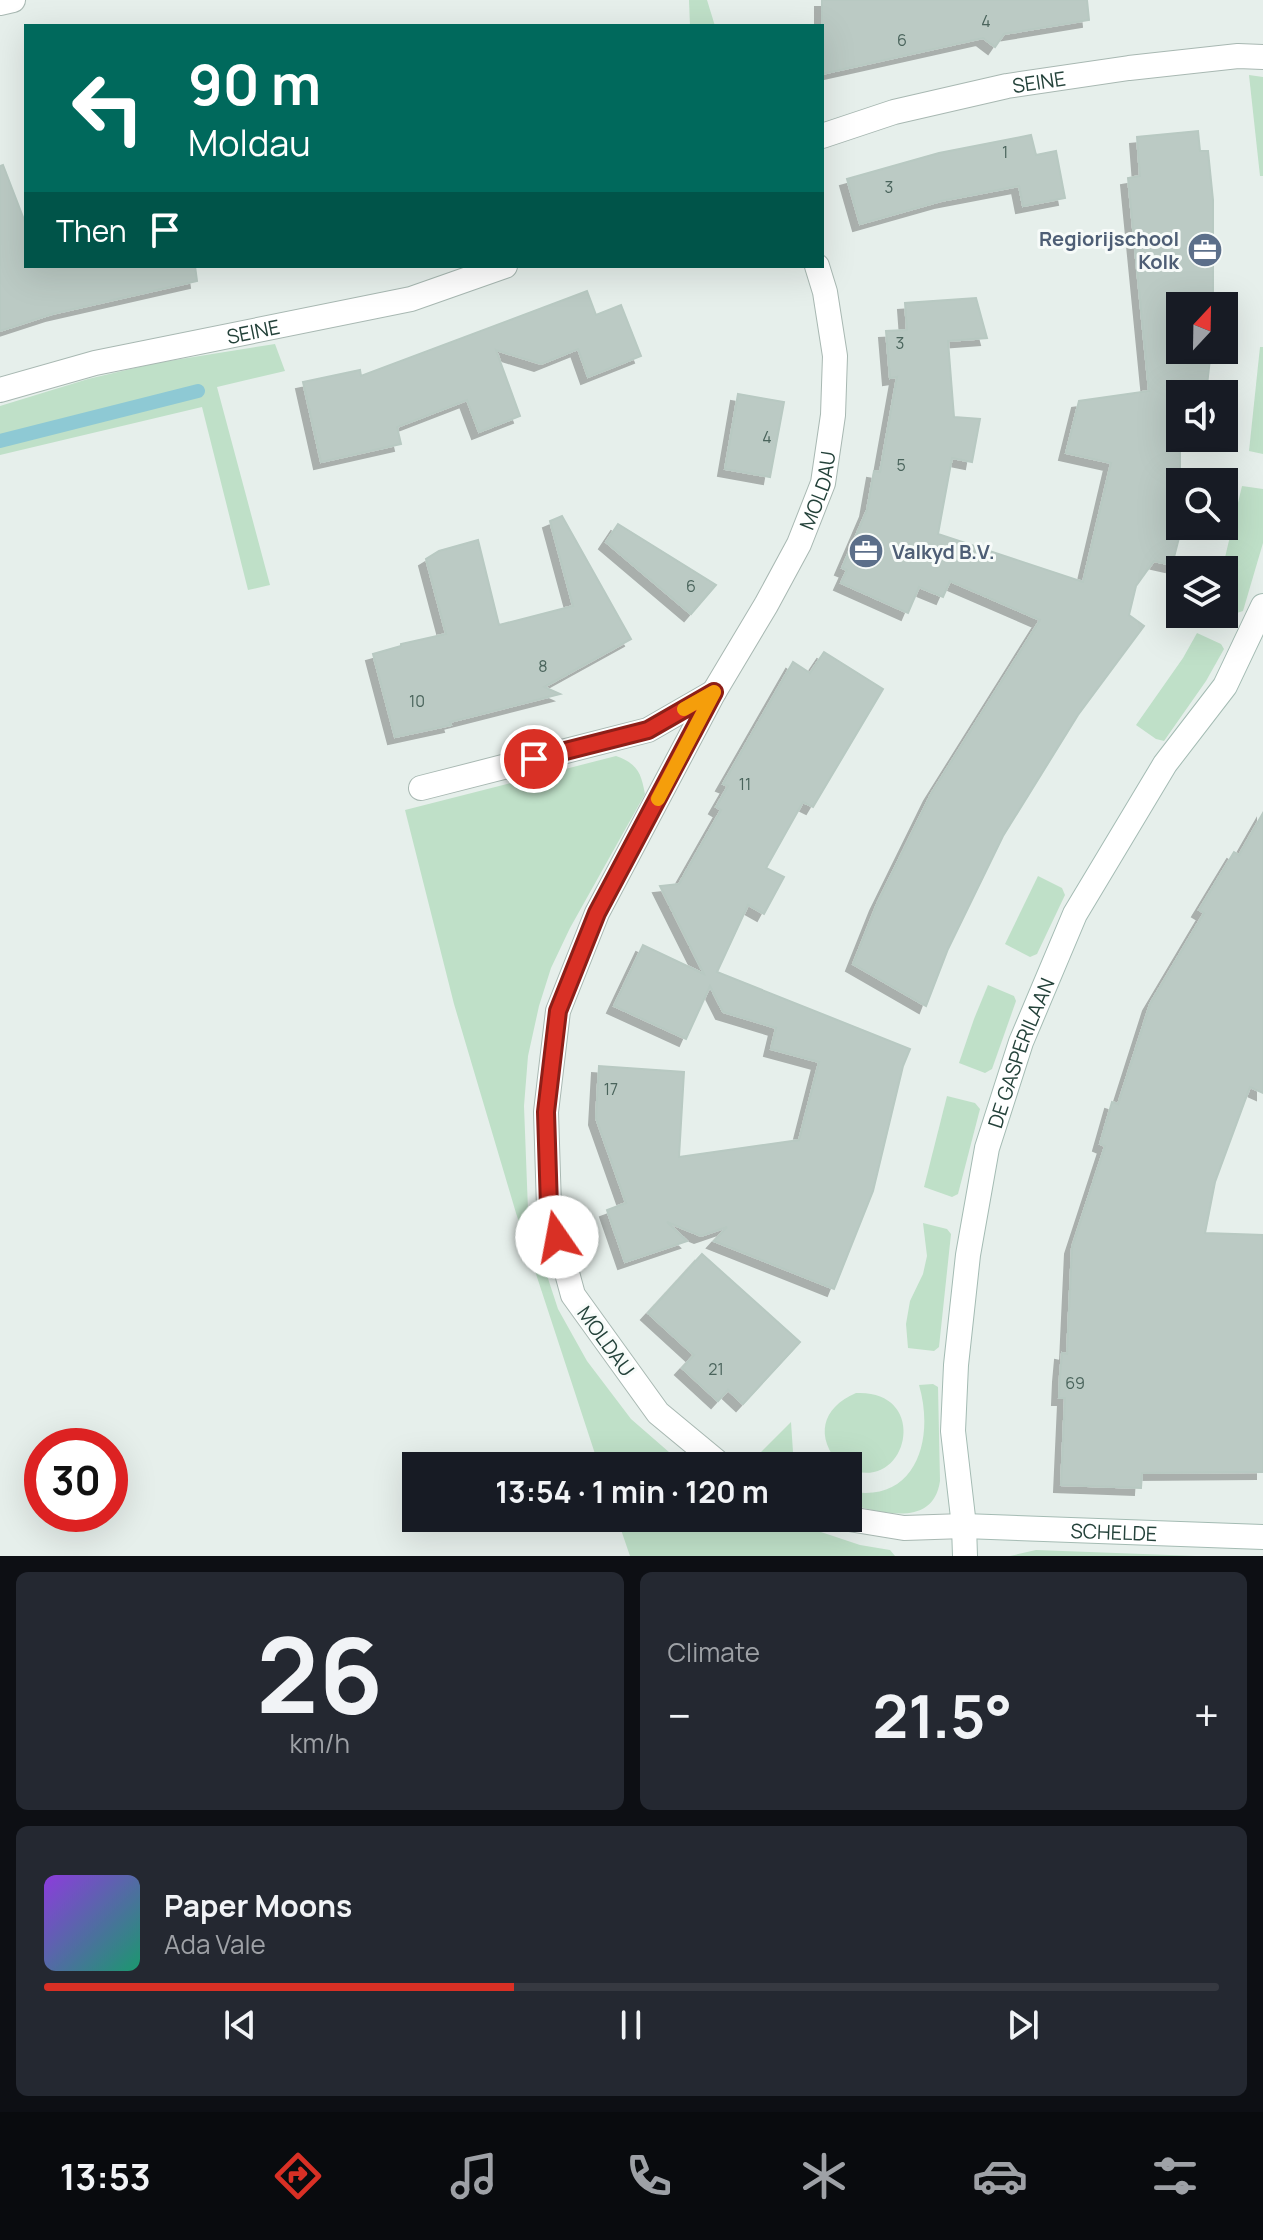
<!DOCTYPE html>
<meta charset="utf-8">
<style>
:root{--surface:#171b24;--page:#242831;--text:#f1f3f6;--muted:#9ea1a6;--line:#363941;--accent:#d93025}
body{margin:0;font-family:Manrope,sans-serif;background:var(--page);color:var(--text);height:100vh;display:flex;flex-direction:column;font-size:30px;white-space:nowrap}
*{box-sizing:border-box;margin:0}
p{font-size:26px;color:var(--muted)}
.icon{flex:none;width:44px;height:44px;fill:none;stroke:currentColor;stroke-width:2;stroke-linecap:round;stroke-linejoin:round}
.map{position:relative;height:1556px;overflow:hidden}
.sheet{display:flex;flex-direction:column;gap:16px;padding:16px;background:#0d0f14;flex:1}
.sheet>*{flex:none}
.top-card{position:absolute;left:24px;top:24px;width:800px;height:244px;border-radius:0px;box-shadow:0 8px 32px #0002;background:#00695c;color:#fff;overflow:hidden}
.needle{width:52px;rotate:22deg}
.fabs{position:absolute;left:1166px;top:292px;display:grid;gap:16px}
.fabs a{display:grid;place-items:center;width:72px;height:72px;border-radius:0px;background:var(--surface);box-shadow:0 8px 32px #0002;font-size:40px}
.speed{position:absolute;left:24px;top:1428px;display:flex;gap:16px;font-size:40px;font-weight:700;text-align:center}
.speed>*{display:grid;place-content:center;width:104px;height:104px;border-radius:50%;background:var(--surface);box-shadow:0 8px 32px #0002;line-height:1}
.speed .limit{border:12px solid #d22;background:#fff;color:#111}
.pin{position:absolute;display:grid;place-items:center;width:68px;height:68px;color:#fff;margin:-34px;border:4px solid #fff;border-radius:50%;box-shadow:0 2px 8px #0007}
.me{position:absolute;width:88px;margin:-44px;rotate:348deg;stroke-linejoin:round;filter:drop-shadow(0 0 6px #0008)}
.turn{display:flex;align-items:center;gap:28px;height:168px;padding:0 32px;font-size:36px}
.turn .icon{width:104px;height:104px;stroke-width:2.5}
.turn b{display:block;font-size:56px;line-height:68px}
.then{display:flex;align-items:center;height:76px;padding:0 32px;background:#0003;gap:16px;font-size:30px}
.big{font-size:60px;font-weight:700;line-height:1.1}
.sheet .tile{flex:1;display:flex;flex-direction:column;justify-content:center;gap:12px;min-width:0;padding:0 28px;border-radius:12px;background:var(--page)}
.sheet .dial{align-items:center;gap:0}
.dial b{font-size:104px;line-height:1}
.song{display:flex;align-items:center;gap:24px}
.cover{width:96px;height:96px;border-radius:12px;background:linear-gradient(135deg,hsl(270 70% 55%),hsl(160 70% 35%))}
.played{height:8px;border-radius:4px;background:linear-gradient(90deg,var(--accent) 40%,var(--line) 40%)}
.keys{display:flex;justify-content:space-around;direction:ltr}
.heat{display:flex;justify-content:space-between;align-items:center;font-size:44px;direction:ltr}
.sheet .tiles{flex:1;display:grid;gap:16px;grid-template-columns:1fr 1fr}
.tile:last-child{grid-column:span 2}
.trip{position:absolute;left:402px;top:1452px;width:460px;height:80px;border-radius:0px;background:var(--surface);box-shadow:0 8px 32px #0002;font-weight:700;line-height:80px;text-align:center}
.dock{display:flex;height:128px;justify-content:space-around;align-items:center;background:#090b0e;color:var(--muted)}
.dock .icon{width:56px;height:56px}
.dock .selected{color:var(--accent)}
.dock b{font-size:36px;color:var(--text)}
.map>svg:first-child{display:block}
</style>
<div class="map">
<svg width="1263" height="1556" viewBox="0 0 1263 1556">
<defs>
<filter id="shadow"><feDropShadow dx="-7" dy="7" stdDeviation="0" flood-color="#0004"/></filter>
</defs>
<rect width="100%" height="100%" fill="#e6efeb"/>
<g fill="#bfe0c8">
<path d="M 689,0 L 707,0 L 715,26 L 690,26 Z"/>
<path d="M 1249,75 L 1263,77 L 1263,176 L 1260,176 Z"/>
<path d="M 275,344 L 285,371 L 217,387 L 270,585 L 248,590 L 202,407 L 0,455 L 0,406 L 88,379 L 156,363 Z"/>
<path d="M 1260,347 L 1263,347 L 1263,454 L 1249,451 Z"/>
<path d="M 1242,486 L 1263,489 L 1263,543 L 1243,611 L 1237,613 L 1224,608 L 1224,570 L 1222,570 Z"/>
<path d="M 1197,633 L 1221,644 L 1224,649 L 1206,681 L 1164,741 L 1156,739 L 1136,725 L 1183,658 Z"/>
<path d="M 616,756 C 638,764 641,773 645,794 L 570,928 L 551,968 L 539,1006 L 528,1056 L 524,1106 L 528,1210 L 539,1251 L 558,1309 L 587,1361 L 631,1419 L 685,1466 L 599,1466 L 516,1213 L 454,1004 L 405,810 Z"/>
<path d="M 1038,876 L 1062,888 L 1065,895 L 1037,954 L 1030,957 L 1005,944 Z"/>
<path d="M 988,985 L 1014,996 L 1016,1001 L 992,1069 L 985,1073 L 959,1063 L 974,1019 Z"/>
<path d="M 947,1096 L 975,1103 L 980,1109 L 958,1194 L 952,1197 L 924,1187 Z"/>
<path d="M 923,1223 L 947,1229 L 951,1234 L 939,1347 L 934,1351 L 908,1348 L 906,1324 L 910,1301 L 923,1274 L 927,1256 Z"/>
<path d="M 933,1384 L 938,1387 L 940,1481 C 933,1529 880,1512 848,1504 L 848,1491 C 916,1505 935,1439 919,1385 Z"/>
<path d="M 856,1393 C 931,1389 909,1494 848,1469 L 848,1466 L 840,1465 C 815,1437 821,1408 856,1393 Z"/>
<path d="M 791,1422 L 793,1452 L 799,1466 L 780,1466 L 758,1455 Z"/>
<path d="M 617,1518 L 779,1518 L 860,1545 L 890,1550 L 895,1556 L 630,1556 Z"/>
<path d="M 1036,1550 L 1196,1556 L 1010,1556 Z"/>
</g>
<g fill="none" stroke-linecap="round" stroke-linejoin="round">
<path stroke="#8ec9d4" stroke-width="14" d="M 0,441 L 198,391"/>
</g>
<g fill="#bbcac4" stroke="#b8c9c2" stroke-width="2" filter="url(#shadow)">
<path d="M 822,0 L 1087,0 L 1089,20 L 1004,34 L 995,47 L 983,38 L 822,74 Z"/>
<path d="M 1198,131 L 1200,151 L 1208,151 L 1213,200 L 1213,306 L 1180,306 L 1180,350 L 1211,350 L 1206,394 L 1180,394 L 1180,481 L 1184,482 L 1180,482 L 1180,526 L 1182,526 L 1172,565 L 1154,561 L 1136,586 L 1129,615 L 1144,626 L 1078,715 L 1003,836 L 948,949 L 926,1006 L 853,964 L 877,904 L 931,794 L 1040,620 L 950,581 L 943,597 L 919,587 L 908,613 L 841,583 L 847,570 L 842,568 L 867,510 L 874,471 L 880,472 L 897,377 L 890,378 L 886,331 L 907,330 L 905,303 L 976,298 L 987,338 L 948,341 L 954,417 L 980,419 L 972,462 L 952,458 L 938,534 L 1083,582 L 1111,463 L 1066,453 L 1079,401 L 1149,391 L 1128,178 L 1140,176 L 1137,137 Z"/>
<path d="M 1031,135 L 1036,155 L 1056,151 L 1065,198 L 1023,206 L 1019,186 L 941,201 L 860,224 L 847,179 L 939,153 Z"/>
<path d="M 3,165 L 26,225 L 26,266 L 195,266 L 197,281 L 52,314 L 0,331 L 0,166 Z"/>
<path d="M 587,291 L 596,315 L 621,305 L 641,356 L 588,377 L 578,349 L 541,364 L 496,350 L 520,416 L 479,432 L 467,400 L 397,427 L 401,444 L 321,462 L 303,382 L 360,370 L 361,376 Z"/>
<path d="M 738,394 L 784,402 L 770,477 L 725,469 Z"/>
<path d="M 562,516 L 631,639 L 544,687 L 560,694 L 450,722 L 451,725 L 395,737 L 373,654 L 401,646 L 401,644 L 446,634 L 426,559 L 439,551 L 478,540 L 499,625 L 573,606 L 550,521 Z"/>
<path d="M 618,524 L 716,585 L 691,614 L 606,542 Z"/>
<path d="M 824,652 L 883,689 L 813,807 L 803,802 L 766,868 L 784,877 L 764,914 L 748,905 L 717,972 L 910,1049 L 903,1066 L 873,1191 L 834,1289 L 714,1241 L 727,1227 L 701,1236 L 667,1222 L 687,1241 L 625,1262 L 607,1210 L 626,1203 L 596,1118 L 599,1066 L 684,1072 L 679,1157 L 799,1140 L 819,1062 L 771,1049 L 776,1028 L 723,1012 L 710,986 L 686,1039 L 614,1006 L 643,945 L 704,974 L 660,886 L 679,884 L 721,810 L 716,807 L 728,786 L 723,784 L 793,662 L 810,673 Z"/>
<path d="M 1263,813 L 1263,1093 L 1250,1087 L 1215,1182 L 1205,1233 L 1263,1235 L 1263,1472 L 1142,1473 L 1141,1488 L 1061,1485 L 1065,1398 L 1059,1398 L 1060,1375 L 1062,1353 L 1067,1354 L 1072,1247 L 1105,1146 L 1100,1144 L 1112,1102 L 1118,1104 L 1150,1004 L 1204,913 L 1199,910 L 1234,852 L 1239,855 Z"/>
<path d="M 702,1254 L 800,1342 L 743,1404 L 728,1390 L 718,1401 L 682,1368 L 694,1355 L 648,1313 Z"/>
</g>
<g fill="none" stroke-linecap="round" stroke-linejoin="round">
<defs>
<g id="street">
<path d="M 0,3 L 13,0"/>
<path id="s1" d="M 822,136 L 894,112 L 1007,86 L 1129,68 L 1238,56 L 1263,57"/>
<path id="s2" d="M 0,390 L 95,363 L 411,299 L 505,266"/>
<path d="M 421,788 L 648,730 L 714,692"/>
<path id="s3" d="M 722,1466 L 658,1413 L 573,1295 L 549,1207 L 546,1112 L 558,1011 L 597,913 L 714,692 L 766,605 L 799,544 L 823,483 L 833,415 L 835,356 L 825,292 L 817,266"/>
<path d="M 843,1518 L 904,1528 L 964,1526"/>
</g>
<g id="secondary">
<path id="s4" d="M 964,1526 L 1263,1537"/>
<path id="s5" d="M 965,1556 L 964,1526 L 953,1431 L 956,1365 L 968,1255 L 987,1148 L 1021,1042 L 1075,914 L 1165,764 L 1225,686 L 1263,606"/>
</g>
</defs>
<use href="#street" stroke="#a8b8b2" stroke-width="26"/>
<use href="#secondary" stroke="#a4bbb3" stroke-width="26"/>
<use href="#street" stroke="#fff" stroke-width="24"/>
<use href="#secondary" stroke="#fff" stroke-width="24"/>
</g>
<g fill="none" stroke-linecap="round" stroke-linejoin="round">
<defs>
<path id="route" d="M 534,759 L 648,730 L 714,692 L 597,913 L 558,1011 L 546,1112 L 549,1207 L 557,1237"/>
</defs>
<use href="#route" stroke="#8d1f18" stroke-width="20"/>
<use href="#route" stroke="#d93025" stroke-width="14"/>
<path stroke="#f59e0b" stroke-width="14" d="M 658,799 L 714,692 L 684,709"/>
</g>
<defs>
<symbol id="office-disc" viewBox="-11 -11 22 22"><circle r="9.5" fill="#5c6f8a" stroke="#f7fbf9"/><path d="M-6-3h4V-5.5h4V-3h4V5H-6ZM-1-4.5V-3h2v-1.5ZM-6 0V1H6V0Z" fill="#fff"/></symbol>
</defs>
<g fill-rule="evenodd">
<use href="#office-disc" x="1185" y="230" width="40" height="40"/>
<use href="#office-disc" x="846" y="531" width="40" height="40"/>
</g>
<g text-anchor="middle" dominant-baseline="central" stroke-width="6" stroke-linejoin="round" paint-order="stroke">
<g font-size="16" fill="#4a645c">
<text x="986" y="21">4</text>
<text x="902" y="40">6</text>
<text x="1005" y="152">1</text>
<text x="889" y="187">3</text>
<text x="900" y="343">3</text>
<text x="767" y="437">4</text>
<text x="901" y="465">5</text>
<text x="691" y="586">6</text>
<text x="543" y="666">8</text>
<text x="417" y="701">10</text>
<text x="745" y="784">11</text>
<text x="611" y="1089">17</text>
<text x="716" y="1369">21</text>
<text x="1075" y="1383">69</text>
</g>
<g font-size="20" fill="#24423a" stroke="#f7fbf9">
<text stroke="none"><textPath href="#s1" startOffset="224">SEINE</textPath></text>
<text stroke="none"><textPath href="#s2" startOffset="260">SEINE</textPath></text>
<text stroke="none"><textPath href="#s3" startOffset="1100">MOLDAU</textPath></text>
<text stroke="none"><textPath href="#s5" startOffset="512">DE GASPERILAAN</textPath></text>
<text transform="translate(606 1341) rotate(54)">MOLDAU</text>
<text stroke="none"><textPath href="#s4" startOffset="150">SCHELDE</textPath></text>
</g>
<g font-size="20" font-weight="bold" fill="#4e5e75" stroke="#f7fbf9" text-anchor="end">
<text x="1179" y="238">Regiorijschool<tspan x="1179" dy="23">Kolk</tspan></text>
<text x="892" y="551" text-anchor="start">Valkyd B.V.</text>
</g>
</g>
</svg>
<div class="fabs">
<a><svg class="needle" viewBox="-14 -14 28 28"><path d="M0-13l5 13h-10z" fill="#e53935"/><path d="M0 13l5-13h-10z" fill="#9ea1a6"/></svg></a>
<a><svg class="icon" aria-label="sound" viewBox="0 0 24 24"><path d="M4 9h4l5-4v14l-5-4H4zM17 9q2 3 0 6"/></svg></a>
<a><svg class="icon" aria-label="search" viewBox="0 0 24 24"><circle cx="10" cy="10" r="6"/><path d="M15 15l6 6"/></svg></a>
<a><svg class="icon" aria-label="layers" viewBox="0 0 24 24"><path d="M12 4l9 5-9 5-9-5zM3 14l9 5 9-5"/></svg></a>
</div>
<div class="speed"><div class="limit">30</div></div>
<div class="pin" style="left:534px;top:759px;background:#d93025"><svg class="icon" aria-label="arrive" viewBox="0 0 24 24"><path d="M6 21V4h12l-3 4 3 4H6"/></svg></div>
<svg class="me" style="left:557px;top:1237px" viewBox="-20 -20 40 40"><circle r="19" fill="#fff"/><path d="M0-13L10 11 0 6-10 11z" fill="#d93025"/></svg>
<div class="trip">13:54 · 1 min · 120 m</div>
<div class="top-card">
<div class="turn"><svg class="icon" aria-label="left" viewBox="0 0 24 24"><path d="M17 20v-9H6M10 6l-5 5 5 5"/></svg><div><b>90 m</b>Moldau</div></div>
<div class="then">Then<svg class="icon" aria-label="arrive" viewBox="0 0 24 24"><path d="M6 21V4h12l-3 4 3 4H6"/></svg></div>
</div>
</div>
<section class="sheet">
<div class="tiles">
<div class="tile dial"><b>26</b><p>km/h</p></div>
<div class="tile"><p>Climate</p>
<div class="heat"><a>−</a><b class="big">21.5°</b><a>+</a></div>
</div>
<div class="tile">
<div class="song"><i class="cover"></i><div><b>Paper Moons</b><p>Ada Vale</p></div></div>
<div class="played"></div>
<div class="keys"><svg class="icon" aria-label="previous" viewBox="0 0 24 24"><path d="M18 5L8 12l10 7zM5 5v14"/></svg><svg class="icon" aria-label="pause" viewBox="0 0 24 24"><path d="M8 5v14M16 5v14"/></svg><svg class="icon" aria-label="next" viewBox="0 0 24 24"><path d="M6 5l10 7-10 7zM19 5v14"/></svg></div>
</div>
</div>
</section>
<nav class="dock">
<b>13:53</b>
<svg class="icon selected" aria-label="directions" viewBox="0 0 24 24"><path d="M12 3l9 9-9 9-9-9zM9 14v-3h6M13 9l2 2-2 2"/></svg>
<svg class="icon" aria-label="music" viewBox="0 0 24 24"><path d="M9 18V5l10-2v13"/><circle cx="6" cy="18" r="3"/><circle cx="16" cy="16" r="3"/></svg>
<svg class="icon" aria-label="phone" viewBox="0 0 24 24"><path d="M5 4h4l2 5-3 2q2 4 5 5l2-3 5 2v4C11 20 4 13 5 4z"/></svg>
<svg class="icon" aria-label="climate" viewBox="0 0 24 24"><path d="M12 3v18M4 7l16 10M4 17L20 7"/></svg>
<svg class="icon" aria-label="car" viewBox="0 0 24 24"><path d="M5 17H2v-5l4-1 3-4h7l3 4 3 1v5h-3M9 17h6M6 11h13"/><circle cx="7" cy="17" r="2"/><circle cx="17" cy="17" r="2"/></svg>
<svg class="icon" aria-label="filters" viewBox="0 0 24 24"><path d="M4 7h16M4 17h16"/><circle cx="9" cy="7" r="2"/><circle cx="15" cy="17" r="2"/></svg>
</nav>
